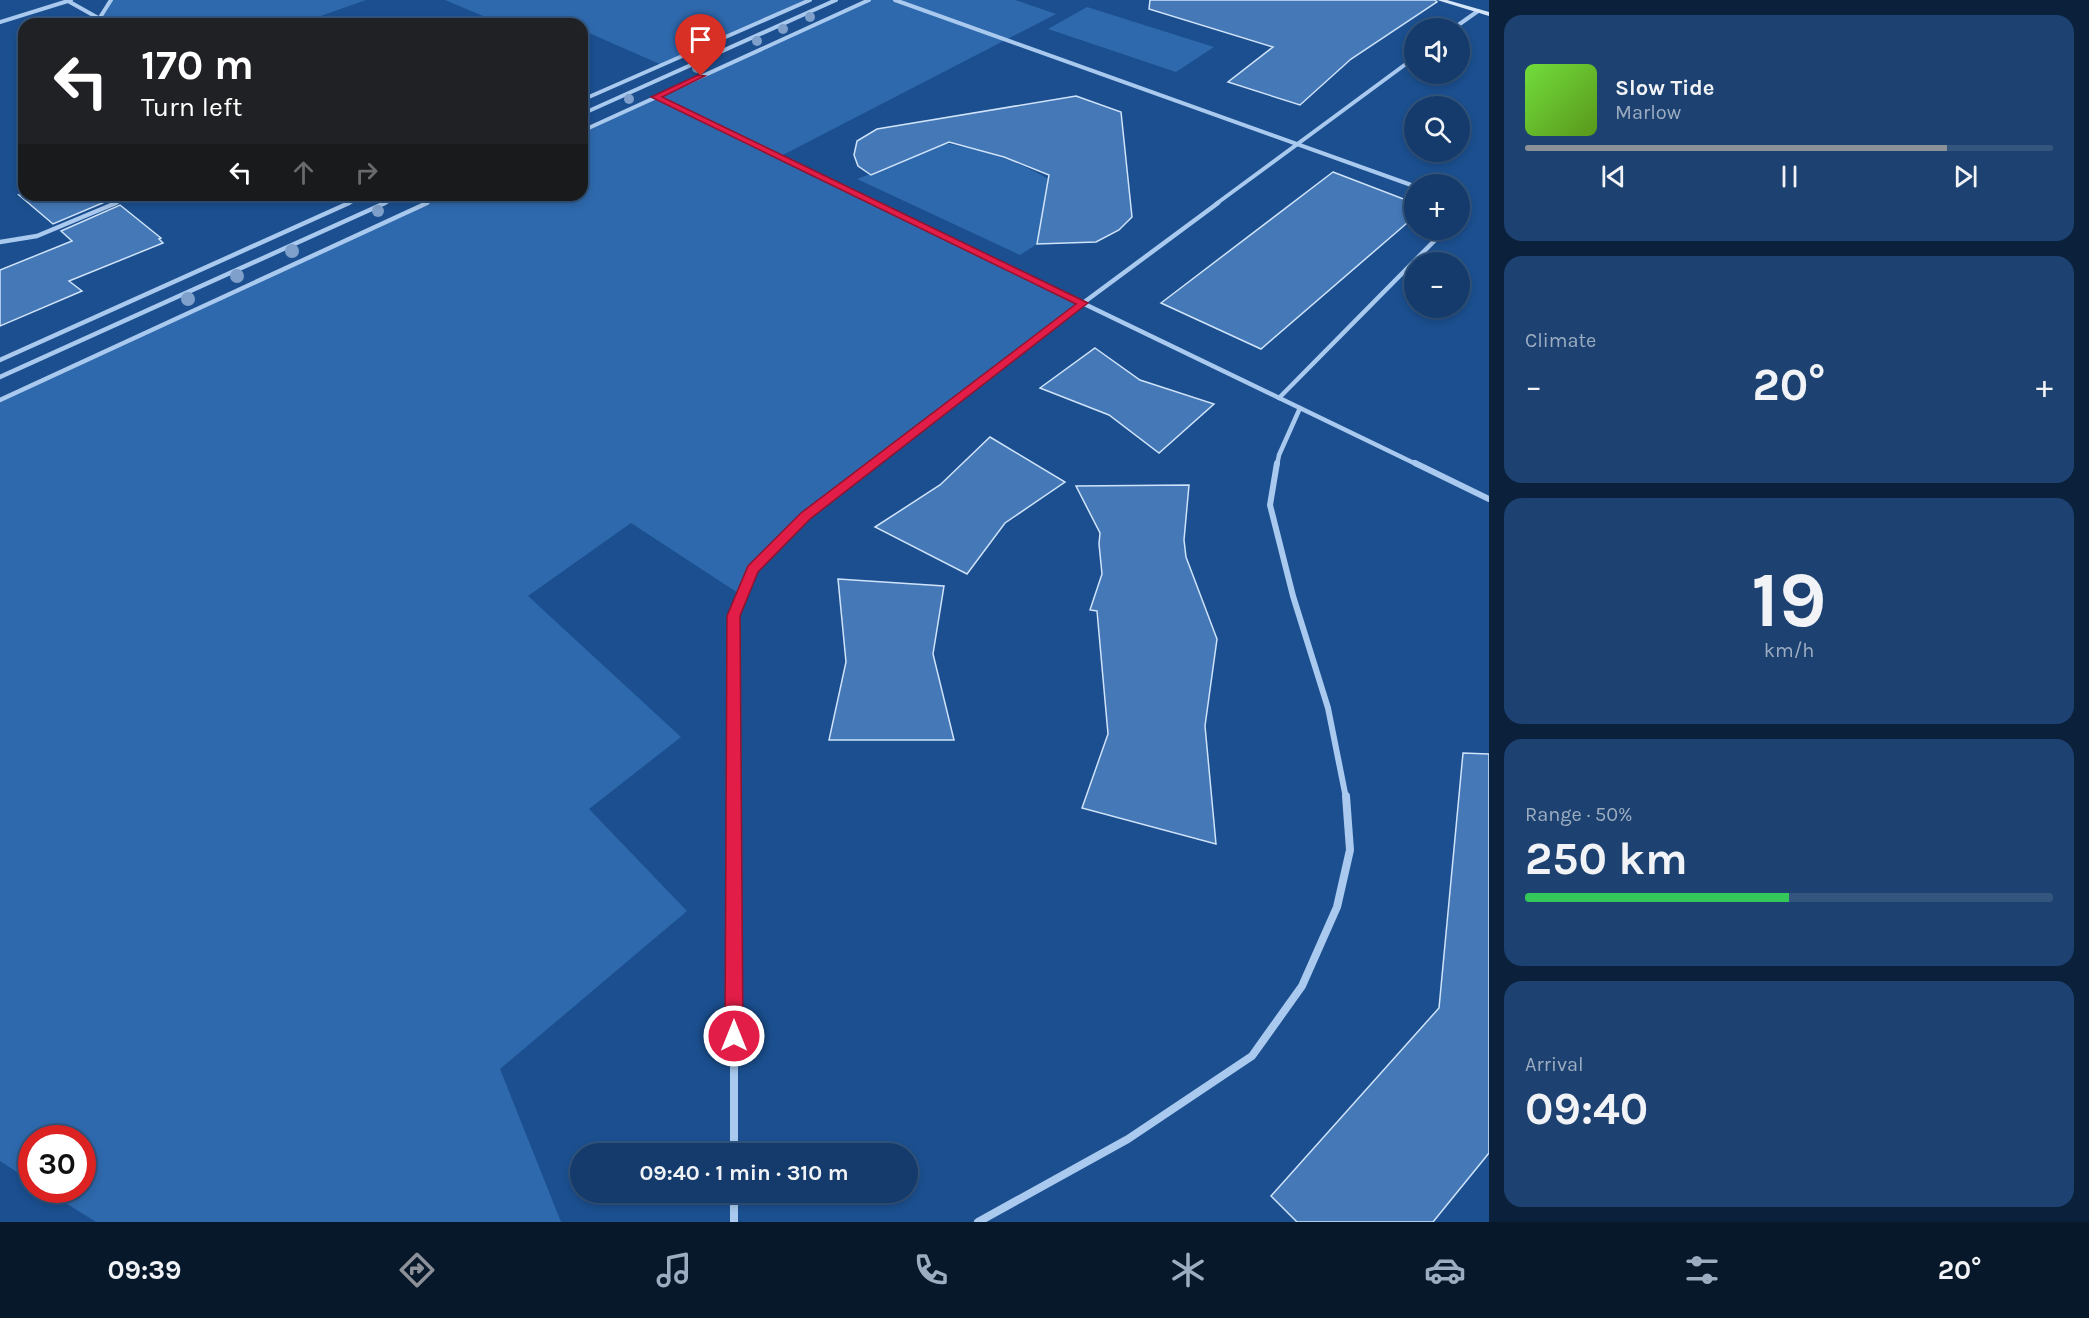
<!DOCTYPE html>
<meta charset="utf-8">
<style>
:root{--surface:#143b6b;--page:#1d4271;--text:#f1f3f6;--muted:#9dadc1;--line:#33557e;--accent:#8c9099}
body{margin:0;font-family:Karla,sans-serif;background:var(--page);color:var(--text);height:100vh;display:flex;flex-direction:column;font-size:22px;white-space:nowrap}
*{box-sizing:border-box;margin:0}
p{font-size:20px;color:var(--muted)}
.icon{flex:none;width:33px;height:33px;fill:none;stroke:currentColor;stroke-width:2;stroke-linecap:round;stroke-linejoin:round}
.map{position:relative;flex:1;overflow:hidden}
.panel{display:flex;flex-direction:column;gap:15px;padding:15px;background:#0b203b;width:600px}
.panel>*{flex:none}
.guide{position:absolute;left:18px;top:18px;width:570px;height:183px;border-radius:18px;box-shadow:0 3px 9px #0003,0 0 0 2px var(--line);background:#202124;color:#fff;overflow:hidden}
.controls{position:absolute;left:1404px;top:18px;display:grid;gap:12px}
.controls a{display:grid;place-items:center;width:66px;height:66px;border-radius:50%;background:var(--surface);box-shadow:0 3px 9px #0003,0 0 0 2px var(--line);font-size:30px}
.speed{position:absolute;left:18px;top:1125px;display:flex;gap:12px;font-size:30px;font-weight:700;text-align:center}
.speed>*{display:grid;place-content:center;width:78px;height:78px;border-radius:50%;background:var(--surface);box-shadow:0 3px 9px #0003,0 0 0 2px var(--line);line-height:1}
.speed .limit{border:9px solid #d22;background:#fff;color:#111}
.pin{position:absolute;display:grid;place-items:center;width:51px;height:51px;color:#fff;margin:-62px -26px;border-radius:50% 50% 50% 0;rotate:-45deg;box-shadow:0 0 6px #0007}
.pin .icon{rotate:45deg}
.me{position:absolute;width:66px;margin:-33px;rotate:0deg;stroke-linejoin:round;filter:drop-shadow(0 0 4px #0008)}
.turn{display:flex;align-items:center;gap:21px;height:126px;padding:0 24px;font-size:27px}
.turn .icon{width:78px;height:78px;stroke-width:2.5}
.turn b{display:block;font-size:42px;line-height:51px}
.lanes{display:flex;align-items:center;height:57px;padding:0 24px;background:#0003;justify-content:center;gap:30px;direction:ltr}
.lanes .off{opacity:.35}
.big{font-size:45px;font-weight:700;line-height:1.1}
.panel .card{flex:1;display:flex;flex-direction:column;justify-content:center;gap:9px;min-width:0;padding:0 21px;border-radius:18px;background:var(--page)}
.panel .dial{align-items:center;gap:0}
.dial b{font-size:78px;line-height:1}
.song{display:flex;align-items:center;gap:18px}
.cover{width:72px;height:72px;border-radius:9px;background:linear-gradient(135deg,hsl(100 70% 55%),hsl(90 70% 35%))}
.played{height:6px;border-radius:3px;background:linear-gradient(90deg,var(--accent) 80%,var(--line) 80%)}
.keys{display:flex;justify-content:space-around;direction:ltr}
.heat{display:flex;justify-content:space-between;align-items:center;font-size:33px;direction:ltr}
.charge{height:9px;border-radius:4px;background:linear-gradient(90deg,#34c759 50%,var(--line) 0)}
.trip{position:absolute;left:570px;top:1143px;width:348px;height:60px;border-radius:30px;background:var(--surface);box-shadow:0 3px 9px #0003,0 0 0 2px var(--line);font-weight:700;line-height:60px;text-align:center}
.dock{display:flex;height:96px;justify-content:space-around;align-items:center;background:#08182b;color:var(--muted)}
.dock .icon{width:42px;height:42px}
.dock .selected{color:var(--accent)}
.dock b{font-size:27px;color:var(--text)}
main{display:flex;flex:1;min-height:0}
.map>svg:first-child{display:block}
</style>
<main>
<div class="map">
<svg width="1489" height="1222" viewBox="0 0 1489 1222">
<rect width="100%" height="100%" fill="#1b4f8f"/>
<g fill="#2e69ad">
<path d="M 111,0 L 366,0 L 298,24 L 109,24 L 99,19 Z"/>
<path d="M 445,0 L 810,0 L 662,65 L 582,30 L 582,24 L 502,24 Z"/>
<path d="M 869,0 L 1015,0 L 1056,14 L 779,157 L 1083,303 L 806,516 L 753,569 L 741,595 L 631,523 L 528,596 L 681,737 L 589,809 L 687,911 L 500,1069 L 561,1222 L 96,1222 L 45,1190 L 82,1190 L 82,1138 L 32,1138 L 31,1181 L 0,1161 L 0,400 L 444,195 L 582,195 L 582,131 Z"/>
<path d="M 1087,7 L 1214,47 L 1176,72 L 1048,29 Z"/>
<path d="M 930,141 C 976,147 1016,159 1055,183 L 1043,211 L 1037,244 L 1020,255 L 857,179 L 912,158 Z"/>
</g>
<g fill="#4478b7" stroke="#cfe3fa" stroke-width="1.5">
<path d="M 1150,0 L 1435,0 L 1437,2 L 1351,59 L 1300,105 L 1228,82 L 1273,47 L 1149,9 Z"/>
<path d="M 1076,96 L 1121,112 L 1132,217 L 1119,230 L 1096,242 L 1037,244 L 1049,175 L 1004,157 L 949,142 L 871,175 L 858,166 L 854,155 L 857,141 L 877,129 Z"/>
<path d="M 1333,172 L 1414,203 L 1414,217 L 1261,349 L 1161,303 Z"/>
<path d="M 19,195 L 107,195 L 112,199 L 53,224 Z"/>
<path d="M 120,205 L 161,238 L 159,239 L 163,243 L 69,281 L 82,291 L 0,326 L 0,270 L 72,241 L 61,231 Z"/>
<path d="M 1095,348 L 1140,380 L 1214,404 L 1159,453 L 1109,415 L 1040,388 Z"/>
<path d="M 990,437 L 1065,482 L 1005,523 L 967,574 L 875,527 L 940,485 Z"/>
<path d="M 1189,485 L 1184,540 L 1186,557 L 1217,639 L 1205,726 L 1216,844 L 1082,808 L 1108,734 L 1097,611 L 1090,610 L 1102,574 L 1099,544 L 1100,533 L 1076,486 Z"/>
<path d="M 838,579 L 944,586 L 933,654 L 954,740 L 829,740 L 846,662 Z"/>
<path d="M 1463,753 L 1489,754 L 1489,1153 L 1433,1222 L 1297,1222 L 1271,1196 L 1439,1008 Z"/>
</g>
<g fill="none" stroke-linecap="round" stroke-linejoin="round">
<g stroke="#a9c9ee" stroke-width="4">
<path d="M 895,0 L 1414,186"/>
<path d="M 68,1 L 109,24"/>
<path d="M 99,19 L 111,0"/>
<path d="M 0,22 L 71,0"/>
<path d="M 1454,28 L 1478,11"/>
<path d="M 655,97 L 878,204"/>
<path d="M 582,100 L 810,0"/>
<path d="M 582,114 L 836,0"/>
<path d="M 582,131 L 869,0"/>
<path d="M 1460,202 L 1466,204"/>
<path d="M 112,204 L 135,195"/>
<path d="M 346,204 L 367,195"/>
<path d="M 382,204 L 403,195"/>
<path d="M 423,204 L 444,195"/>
<path d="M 1216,204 L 1414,58"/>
</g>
<g stroke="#a9c9ee" stroke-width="4.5">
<path d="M 875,203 L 1418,465"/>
<path d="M 1460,215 L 1469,206 L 1462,203"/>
<path d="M 0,242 L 37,236 L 116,203"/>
<path d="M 0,360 L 349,203"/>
<path d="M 0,377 L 385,203"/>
<path d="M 1279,398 L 1445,230"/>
<path d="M 0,400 L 427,203"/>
<path d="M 873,465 L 1083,303 L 1218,203"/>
<path d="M 1277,465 L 1279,455 L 1300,408"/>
</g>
<g stroke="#a9c9ee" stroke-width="6">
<path d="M 1277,463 L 1270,505 L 1293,596 L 1328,708 L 1346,798"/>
<path d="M 1415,463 L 1489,499"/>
<path d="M 734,798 L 734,616 L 753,569 L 806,516 L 874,463"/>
</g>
<g stroke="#a9c9ee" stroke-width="8">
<path d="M 734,796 L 734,1154"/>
<path d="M 734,1192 L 734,1222"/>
<path d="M 978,1222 L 1128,1139 L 1252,1056 L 1302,986 L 1337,907 L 1350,850 L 1346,796"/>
</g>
<path fill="#d6e6fa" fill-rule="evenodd" d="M 1437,0 L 1447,0 L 1489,12 L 1489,16 Z"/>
</g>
<g fill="#7ea0ca">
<circle cx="810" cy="17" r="5"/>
<circle cx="783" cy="29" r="5"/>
<circle cx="757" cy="41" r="5"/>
<circle cx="697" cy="68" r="5"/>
<circle cx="629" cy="99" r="5"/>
<circle cx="378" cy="211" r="6"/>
<circle cx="292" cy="251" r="7"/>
<circle cx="237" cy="276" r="7"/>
<circle cx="188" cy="299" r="7"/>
</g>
<path fill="#e11d48" stroke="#92132f" stroke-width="1.5" d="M 698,75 L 705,76 L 662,97 L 1088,303 L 810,519 L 758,572 L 740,616 L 743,1036 L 740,1043 L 734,1045 L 727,1043 L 725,1036 L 727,616 L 748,566 L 801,513 L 1076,304 L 651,97 Z"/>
</svg>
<div class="controls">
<a><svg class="icon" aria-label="sound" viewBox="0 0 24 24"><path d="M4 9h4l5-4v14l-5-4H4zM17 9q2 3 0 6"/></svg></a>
<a><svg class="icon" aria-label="search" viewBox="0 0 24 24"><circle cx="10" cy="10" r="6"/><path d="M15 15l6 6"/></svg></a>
<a>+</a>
<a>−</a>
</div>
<div class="speed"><div class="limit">30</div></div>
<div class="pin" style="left:701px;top:76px;background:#d93025"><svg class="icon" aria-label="arrive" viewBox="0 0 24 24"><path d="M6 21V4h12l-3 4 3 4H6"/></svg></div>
<svg class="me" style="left:734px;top:1036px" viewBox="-20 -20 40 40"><circle r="17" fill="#e11d48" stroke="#fff" stroke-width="3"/><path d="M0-11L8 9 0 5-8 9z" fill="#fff"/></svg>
<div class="trip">09:40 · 1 min · 310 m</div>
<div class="guide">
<div class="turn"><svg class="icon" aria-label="left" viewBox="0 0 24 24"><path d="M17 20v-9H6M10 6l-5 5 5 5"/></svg><div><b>170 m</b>Turn left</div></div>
<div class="lanes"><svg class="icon" aria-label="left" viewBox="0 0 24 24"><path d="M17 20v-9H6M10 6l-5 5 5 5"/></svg><svg class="icon off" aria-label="ahead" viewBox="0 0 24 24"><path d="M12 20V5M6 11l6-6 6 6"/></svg><svg class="icon off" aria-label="right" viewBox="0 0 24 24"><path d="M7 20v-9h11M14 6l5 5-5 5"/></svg></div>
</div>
</div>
<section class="panel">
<div class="card">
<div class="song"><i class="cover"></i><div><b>Slow Tide</b><p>Marlow</p></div></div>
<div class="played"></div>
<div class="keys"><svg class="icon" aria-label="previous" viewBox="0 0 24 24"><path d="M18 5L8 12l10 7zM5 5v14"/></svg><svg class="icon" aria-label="pause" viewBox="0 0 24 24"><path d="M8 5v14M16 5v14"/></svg><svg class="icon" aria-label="next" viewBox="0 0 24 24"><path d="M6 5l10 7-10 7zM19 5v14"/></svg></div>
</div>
<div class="card"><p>Climate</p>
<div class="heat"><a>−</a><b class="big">20°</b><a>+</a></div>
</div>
<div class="card dial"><b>19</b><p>km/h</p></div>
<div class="card"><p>Range · 50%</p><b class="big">250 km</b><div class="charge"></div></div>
<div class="card"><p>Arrival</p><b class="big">09:40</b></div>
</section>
</main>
<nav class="dock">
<b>09:39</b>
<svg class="icon selected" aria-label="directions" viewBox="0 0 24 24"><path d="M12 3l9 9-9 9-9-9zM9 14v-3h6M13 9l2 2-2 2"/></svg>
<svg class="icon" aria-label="music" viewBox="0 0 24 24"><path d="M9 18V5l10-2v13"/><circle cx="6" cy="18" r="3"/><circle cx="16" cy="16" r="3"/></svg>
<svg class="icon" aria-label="phone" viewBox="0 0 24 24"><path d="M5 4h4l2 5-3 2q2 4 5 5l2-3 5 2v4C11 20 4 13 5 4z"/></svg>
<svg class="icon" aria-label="climate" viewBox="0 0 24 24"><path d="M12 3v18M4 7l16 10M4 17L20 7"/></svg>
<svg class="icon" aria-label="car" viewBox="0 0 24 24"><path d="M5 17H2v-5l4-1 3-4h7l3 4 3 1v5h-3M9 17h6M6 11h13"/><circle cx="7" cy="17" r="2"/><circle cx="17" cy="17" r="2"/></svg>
<svg class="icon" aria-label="filters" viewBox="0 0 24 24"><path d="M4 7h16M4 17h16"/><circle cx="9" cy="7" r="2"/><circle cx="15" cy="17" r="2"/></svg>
<b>20°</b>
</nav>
